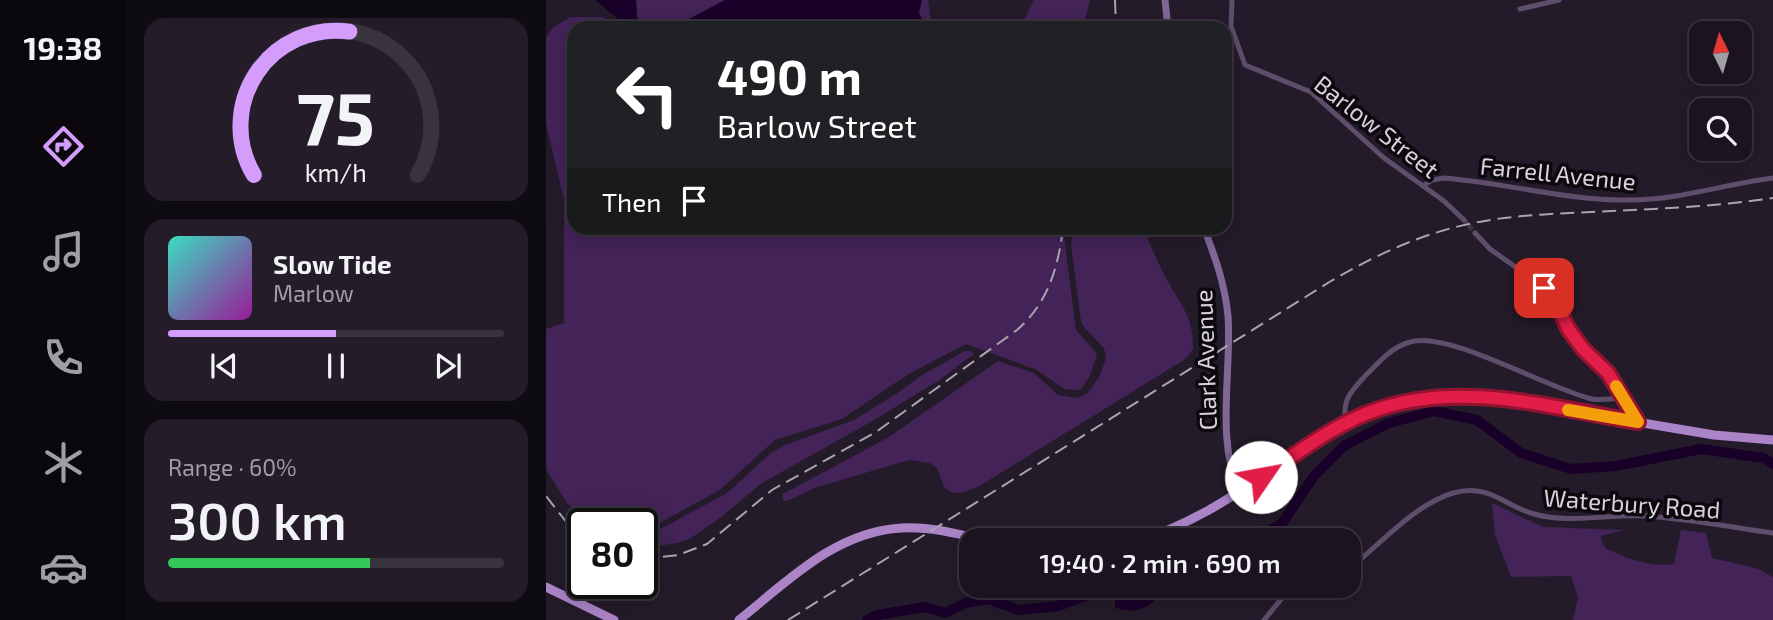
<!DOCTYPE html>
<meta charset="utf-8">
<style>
:root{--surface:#1b1420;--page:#241d29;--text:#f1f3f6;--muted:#a09ea5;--line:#39333e;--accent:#d49cfb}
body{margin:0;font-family:"Exo 2",sans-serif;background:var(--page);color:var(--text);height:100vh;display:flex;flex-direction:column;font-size:26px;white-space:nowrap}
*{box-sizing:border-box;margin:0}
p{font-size:23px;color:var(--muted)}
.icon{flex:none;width:38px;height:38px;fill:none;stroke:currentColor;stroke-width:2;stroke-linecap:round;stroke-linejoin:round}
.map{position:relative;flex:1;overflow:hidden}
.side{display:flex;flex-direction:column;gap:18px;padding:18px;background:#0f0b12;width:420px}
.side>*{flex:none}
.top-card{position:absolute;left:21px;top:21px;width:665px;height:214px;border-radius:21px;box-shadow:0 4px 18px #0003,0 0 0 2px var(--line);background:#202124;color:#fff;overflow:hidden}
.needle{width:46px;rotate:355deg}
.tools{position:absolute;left:1143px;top:21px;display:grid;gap:14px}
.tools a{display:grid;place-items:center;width:63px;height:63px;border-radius:14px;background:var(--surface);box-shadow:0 4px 18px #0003,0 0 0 2px var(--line);font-size:35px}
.speed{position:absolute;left:21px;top:508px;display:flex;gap:14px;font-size:35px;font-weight:700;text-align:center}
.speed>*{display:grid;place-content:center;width:91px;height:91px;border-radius:50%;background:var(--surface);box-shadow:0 4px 18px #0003,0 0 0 2px var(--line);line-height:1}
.speed .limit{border:4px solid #111;border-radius:10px;background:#fff;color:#111}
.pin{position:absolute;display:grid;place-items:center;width:60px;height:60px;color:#fff;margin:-30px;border-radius:14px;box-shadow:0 4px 10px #0006}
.me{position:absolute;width:77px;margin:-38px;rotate:57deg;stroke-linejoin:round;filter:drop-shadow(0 0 5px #0008)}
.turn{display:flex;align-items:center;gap:24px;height:147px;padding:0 35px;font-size:32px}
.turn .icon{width:91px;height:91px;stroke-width:2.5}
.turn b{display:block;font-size:49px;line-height:60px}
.then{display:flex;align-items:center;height:66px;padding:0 35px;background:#0003;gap:14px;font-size:26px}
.big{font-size:52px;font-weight:600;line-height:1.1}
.side .card{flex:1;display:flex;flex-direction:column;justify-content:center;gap:10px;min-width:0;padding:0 24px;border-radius:21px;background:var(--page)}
.side .dial{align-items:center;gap:0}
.dial svg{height:182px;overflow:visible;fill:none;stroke:var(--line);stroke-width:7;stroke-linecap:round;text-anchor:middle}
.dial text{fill:var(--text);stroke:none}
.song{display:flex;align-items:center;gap:21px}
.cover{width:84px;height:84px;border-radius:10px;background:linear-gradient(135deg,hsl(170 70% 55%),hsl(300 70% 35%))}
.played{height:7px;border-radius:4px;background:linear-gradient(90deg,var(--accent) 50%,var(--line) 50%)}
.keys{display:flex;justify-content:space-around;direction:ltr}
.charge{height:10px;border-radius:5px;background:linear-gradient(90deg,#34c759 60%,var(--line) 0)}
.trip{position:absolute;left:413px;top:528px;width:402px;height:70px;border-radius:21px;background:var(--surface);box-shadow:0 4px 18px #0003,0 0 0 2px var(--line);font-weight:600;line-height:70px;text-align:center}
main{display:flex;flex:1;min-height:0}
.menu{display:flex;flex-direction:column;width:126px;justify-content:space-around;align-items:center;background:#0b080d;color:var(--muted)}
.menu .icon{width:49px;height:49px}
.menu .selected{color:var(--accent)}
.menu b{font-size:32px;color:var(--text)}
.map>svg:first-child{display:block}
</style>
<main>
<nav class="menu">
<b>19:38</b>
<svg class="icon selected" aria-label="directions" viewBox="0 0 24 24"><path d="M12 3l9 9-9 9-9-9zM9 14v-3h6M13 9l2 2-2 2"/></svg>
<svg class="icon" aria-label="music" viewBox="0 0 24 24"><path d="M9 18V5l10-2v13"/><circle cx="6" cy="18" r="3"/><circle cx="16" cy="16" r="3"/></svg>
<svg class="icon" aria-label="phone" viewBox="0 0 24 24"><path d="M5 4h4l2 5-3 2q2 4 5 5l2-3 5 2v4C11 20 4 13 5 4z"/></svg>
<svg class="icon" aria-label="climate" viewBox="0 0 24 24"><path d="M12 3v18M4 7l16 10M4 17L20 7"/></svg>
<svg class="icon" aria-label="car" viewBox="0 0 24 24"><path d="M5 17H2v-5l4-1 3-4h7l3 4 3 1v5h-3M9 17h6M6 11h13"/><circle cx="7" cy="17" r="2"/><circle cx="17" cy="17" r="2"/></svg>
</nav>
<section class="side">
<div class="card dial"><svg viewBox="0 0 100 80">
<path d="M14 69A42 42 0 1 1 86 69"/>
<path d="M14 69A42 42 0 0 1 56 6" stroke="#d49cfb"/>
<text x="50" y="56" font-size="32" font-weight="700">75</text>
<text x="50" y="72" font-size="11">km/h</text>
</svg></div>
<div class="card">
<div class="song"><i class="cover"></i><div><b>Slow Tide</b><p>Marlow</p></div></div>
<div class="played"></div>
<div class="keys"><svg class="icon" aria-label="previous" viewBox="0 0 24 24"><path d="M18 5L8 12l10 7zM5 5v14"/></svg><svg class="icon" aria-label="pause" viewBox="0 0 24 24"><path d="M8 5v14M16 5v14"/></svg><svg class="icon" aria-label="next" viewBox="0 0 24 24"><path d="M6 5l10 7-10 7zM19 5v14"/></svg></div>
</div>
<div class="card"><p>Range · 60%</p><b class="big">300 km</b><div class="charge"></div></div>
</section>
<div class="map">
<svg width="1227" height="620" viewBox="0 0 1227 620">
<rect width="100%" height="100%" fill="#241b2a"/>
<g fill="#432358">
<path d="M 90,0 L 382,0 L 386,28 L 98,28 L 91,17 Z"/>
<path d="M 488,0 L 544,0 L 537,28 L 474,28 Z"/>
<path d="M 24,17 L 57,17 L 72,28 L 28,28 L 28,228 L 517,228 L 530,330 L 551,354 L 544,376 L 534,390 L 518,389 L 491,370 L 420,344 L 361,375 L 296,419 L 229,440 L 175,489 L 96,533 L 96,523 L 42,523 L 21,503 L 0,469 L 0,329 L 18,323 L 18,201 L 0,123 L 0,37 L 8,27 Z"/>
<path d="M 527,228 L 596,228 C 605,244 611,262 620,278 C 635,306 648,316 647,350 L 638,360 L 430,488 L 414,493 L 405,492 L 398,487 L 391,468 L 384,463 L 363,460 L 271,487 L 241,501 L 237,501 L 237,494 L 343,437 L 452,361 L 488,373 L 512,395 L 532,398 L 541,394 L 554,376 L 560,358 L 558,348 L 537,326 L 535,321 L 525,244 Z"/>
<path d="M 419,351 L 424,351 L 428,354 L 392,381 L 328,420 L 216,483 L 175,517 L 145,538 L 132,543 L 96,548 L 96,539 L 181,493 L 225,453 L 239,445 L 308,420 L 350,394 L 376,375 Z"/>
<path d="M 946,503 L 997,527 L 1079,530 L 1054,536 L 1059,548 C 1082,559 1102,567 1128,564 L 1135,530 L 1160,533 L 1166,558 L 1213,569 L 1227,577 L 1227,620 L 1027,620 L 1032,597 L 1025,576 L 965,577 L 949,535 Z"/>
</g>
<g fill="#190029">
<path d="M 49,0 L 90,0 L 91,17 L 98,28 L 83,28 Z"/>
<path d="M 179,0 L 376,0 L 373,13 L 380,28 L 132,28 L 139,21 Z"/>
<path d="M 598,586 L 605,586 L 609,594 L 608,601 C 599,610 581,614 569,607 L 569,598 Z"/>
</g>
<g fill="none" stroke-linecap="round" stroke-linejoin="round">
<g stroke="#190029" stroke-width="10">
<path d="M 658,541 L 717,536 L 737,522 L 768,476 L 798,446 L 843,423 L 888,411 L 931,420 L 975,453 L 1025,469 L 1070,466 L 1155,449 L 1218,458 L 1227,464"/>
<path d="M 321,620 L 331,615 L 379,607 L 399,613 L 420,603 L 442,599 L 473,610 L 512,606 L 565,586"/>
</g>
<path stroke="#3f3645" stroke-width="5" stroke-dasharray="5 2.5" stroke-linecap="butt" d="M 918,220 L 929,233"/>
<g stroke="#5f4e6b" stroke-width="5">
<path d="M 686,0 L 685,26 L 699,65 L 765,92 L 838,158 L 898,201 L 918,220"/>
<path d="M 974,9 L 1013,0"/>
<path d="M 877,186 L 886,180 L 898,178 C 960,183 1022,201 1084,200 C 1133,200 1179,184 1227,178"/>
<path d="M 929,233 L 944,249 L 988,280 L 1006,296 L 1023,330 L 1038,350 L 1062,373 L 1092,422"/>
<path d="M 800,424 C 795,400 806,390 821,374 C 834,361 846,347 864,342 C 902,330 1002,389 1046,399 C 1056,401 1068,398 1078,398"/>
<path d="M 803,566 L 808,565 C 838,540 869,505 907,493 C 944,483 958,506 988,514 C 1024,524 1063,514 1100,516 C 1142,519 1185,527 1227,533"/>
<path d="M 718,620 L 746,586"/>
</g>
<g stroke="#826796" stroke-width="7">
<path d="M 619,0 L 622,28"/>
<path d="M 658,228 C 669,257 679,284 682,316 C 686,371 669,441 694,492"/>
</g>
<g stroke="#aa84c7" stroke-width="9">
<path d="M 591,541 C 653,523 701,486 754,452 C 778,437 802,420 828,410 C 870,395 911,394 954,399 L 1168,435 L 1227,440"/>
<path d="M 0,587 L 68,620"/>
<path d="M 193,620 C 242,581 289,532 355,528 C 384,526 413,534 441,541"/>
</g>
<g stroke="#aaa4af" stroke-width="2" stroke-dasharray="14 7" stroke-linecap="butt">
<path d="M 569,0 L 570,28"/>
<path d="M 0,496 L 22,524 L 37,537"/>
<path d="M 96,559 L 132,555 L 161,544 L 226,490 L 330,432 L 471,330 C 502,303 512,268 517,228"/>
<path d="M 242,620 L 785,281 C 828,256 874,234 923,224 C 963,215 1005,214 1046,212 C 1106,209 1167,207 1227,198"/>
</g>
</g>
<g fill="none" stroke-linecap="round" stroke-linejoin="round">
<defs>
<path id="route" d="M 715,477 C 751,454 788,424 830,410 C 915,380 1006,408 1092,422 L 1062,373 L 1038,350 L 1023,330 L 1009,301 L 998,288"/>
</defs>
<use href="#route" stroke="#92132f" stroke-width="18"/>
<use href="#route" stroke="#e11d48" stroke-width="12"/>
<path stroke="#f59e0b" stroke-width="12" d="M 1022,410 L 1092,422 L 1070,386"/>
</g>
<g text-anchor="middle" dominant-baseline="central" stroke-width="7" stroke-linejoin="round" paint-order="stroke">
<g font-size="24" fill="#d7d1db" stroke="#0b080e">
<text transform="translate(831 126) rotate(38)">Barlow Street</text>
<text transform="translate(1012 173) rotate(6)">Farrell Avenue</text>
<text transform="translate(659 360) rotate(-92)">Clark Avenue</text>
<text transform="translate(1086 503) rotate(4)">Waterbury Road</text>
</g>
</g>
</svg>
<div class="tools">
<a><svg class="needle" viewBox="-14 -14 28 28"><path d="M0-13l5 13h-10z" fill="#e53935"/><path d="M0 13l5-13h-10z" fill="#a09ea5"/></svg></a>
<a><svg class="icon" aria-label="search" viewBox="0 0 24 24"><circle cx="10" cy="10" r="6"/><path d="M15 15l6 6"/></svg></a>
</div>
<div class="speed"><div class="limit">80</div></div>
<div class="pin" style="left:998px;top:288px;background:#d93025"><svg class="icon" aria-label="arrive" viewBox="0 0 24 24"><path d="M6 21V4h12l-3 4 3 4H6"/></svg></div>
<svg class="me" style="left:715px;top:477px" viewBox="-20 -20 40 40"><circle r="19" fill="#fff"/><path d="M0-13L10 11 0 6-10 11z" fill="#e11d48"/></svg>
<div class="trip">19:40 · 2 min · 690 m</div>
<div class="top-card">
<div class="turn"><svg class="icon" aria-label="left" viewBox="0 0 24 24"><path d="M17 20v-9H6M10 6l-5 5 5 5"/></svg><div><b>490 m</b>Barlow Street</div></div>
<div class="then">Then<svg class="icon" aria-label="arrive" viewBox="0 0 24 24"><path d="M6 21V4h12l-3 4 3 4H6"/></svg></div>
</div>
</div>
</main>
